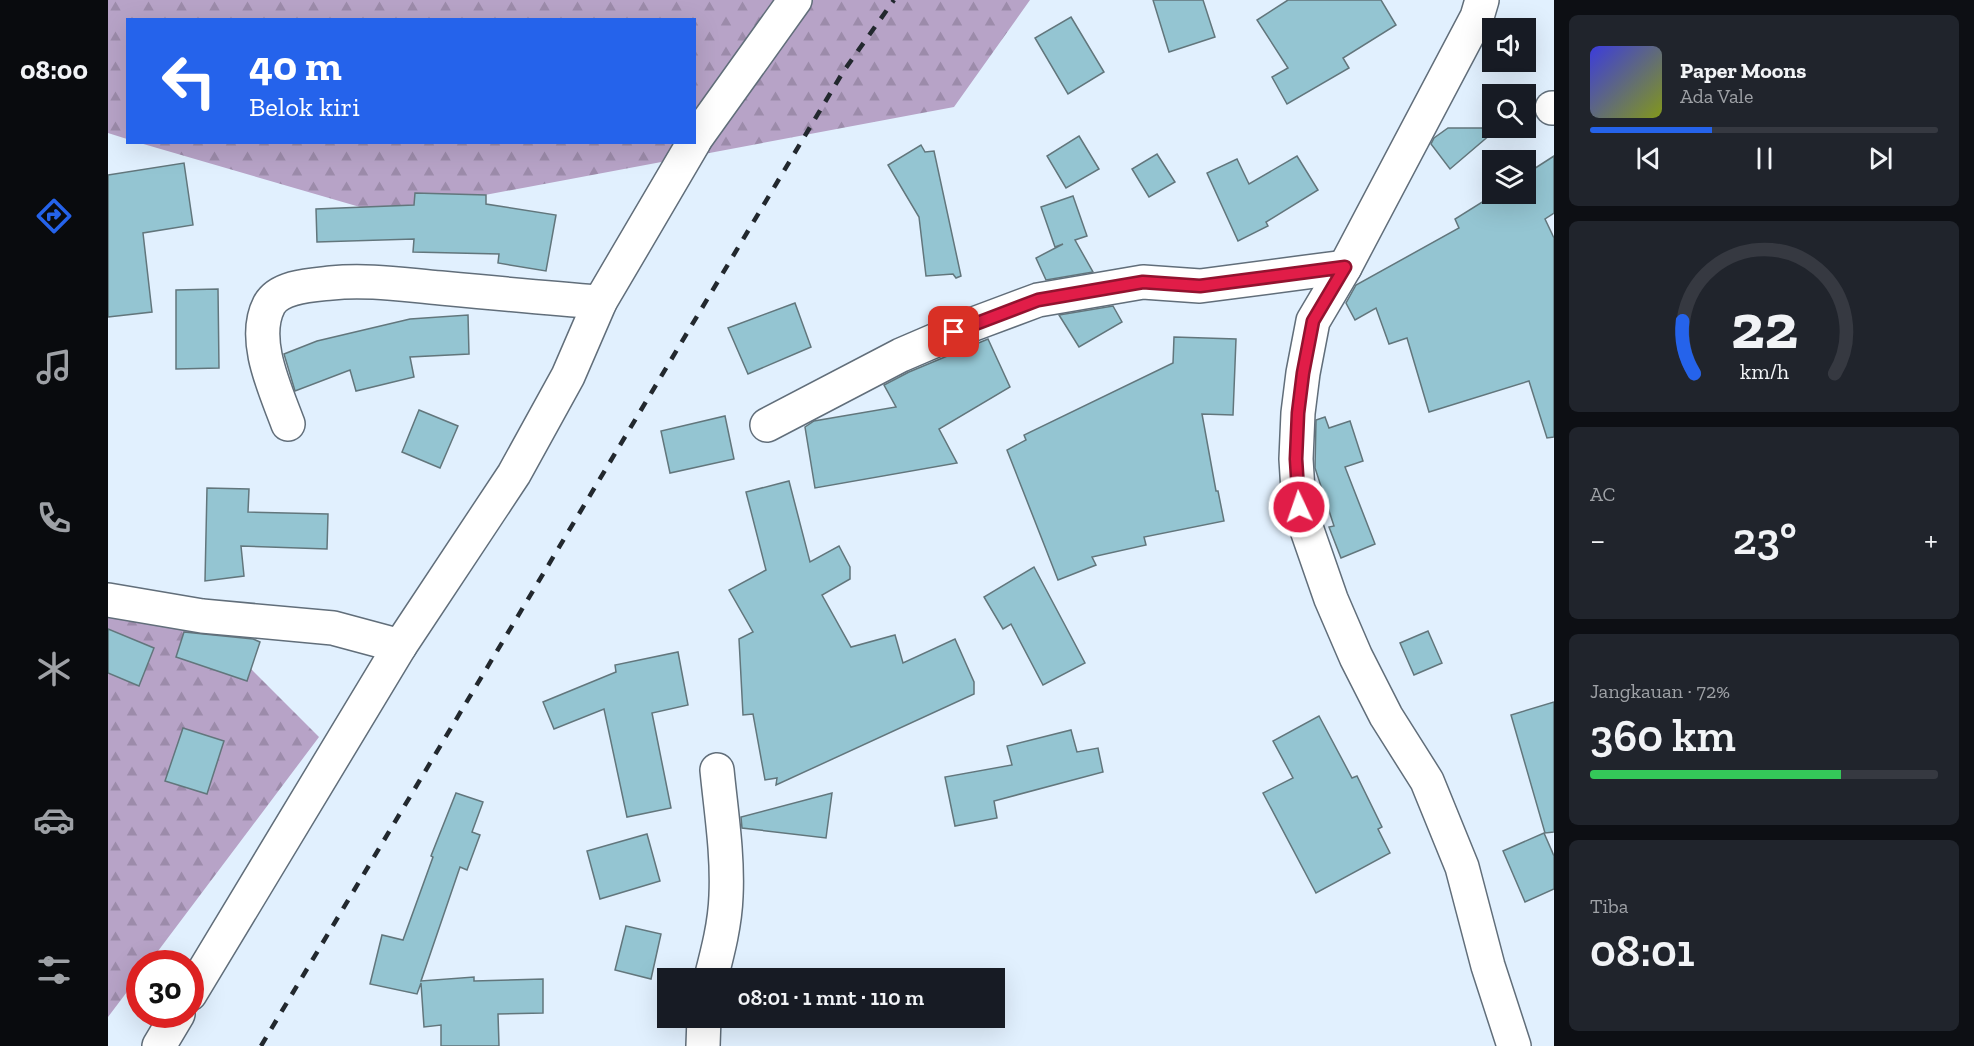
<!DOCTYPE html>
<html lang="id">
<meta charset="utf-8">
<style>
:root{--surface:#171b24;--page:#20242c;--text:#f1f3f6;--muted:#9ea1a6;--line:#363941;--accent:#2563eb}
body{margin:0;font-family:"Zilla Slab",serif;background:var(--page);color:var(--text);height:100vh;display:flex;flex-direction:column;font-size:22px;white-space:nowrap}
*{box-sizing:border-box;margin:0}
p{font-size:20px;color:var(--muted)}
.icon{flex:none;width:33px;height:33px;fill:none;stroke:currentColor;stroke-width:2;stroke-linecap:round;stroke-linejoin:round}
.map{position:relative;flex:1;overflow:hidden}
.panel{display:flex;flex-direction:column;gap:15px;padding:15px;background:#0d0f14;width:420px}
.panel>*{flex:none}
.banner{position:absolute;left:18px;top:18px;width:570px;height:126px;border-radius:0px;box-shadow:0 6px 24px #0002;background:#2563eb;color:#fff;overflow:hidden}
.controls{position:absolute;left:1374px;top:18px;display:grid;gap:12px}
.controls a{display:grid;place-items:center;width:54px;height:54px;border-radius:0px;background:var(--surface);box-shadow:0 6px 24px #0002;font-size:30px}
.speed{position:absolute;left:18px;top:950px;display:flex;gap:12px;font-size:30px;font-weight:700;text-align:center}
.speed>*{display:grid;place-content:center;width:78px;height:78px;border-radius:50%;background:var(--surface);box-shadow:0 6px 24px #0002;line-height:1}
.speed .limit{border:9px solid #d22;background:#fff;color:#111}
.pin{position:absolute;display:grid;place-items:center;width:51px;height:51px;color:#fff;margin:-26px;border-radius:12px;box-shadow:0 3px 9px #0006}
.me{position:absolute;width:66px;margin:-33px;rotate:357deg;stroke-linejoin:round;filter:drop-shadow(0 0 4px #0008)}
.turn{display:flex;align-items:center;gap:21px;height:126px;padding:0 24px;font-size:27px}
.turn .icon{width:78px;height:78px;stroke-width:2.5}
.turn b{display:block;font-size:42px;line-height:51px}
.big{font-size:45px;font-weight:600;line-height:1.1}
.panel .tile{flex:1;display:flex;flex-direction:column;justify-content:center;gap:9px;min-width:0;padding:0 21px;border-radius:9px;background:var(--page)}
.panel .dial{align-items:center;gap:0}
.dial svg{height:156px;overflow:visible;fill:none;stroke:var(--line);stroke-width:7;stroke-linecap:round;text-anchor:middle}
.dial text{fill:var(--text);stroke:none}
.song{display:flex;align-items:center;gap:18px}
.cover{width:72px;height:72px;border-radius:9px;background:linear-gradient(135deg,hsl(240 70% 55%),hsl(70 70% 35%))}
.played{height:6px;border-radius:3px;background:linear-gradient(90deg,var(--accent) 35%,var(--line) 35%)}
.keys{display:flex;justify-content:space-around;direction:ltr}
.heat{display:flex;justify-content:space-between;align-items:center;font-size:33px;direction:ltr}
.charge{height:9px;border-radius:4px;background:linear-gradient(90deg,#34c759 72%,var(--line) 0)}
.trip{position:absolute;left:549px;top:968px;width:348px;height:60px;border-radius:0px;background:var(--surface);box-shadow:0 6px 24px #0002;font-weight:600;line-height:60px;text-align:center}
main{display:flex;flex:1;min-height:0}
.menu{display:flex;flex-direction:column;width:108px;justify-content:space-around;align-items:center;background:#090b0e;color:var(--muted)}
.menu .icon{width:42px;height:42px}
.menu .selected{color:var(--accent)}
.menu b{font-size:27px;color:var(--text)}
.map>svg:first-child{display:block}
</style>
<main>
<nav class="menu">
<b>08:00</b>
<svg class="icon selected" aria-label="directions" viewBox="0 0 24 24"><path d="M12 3l9 9-9 9-9-9zM9 14v-3h6M13 9l2 2-2 2"/></svg>
<svg class="icon" aria-label="music" viewBox="0 0 24 24"><path d="M9 18V5l10-2v13"/><circle cx="6" cy="18" r="3"/><circle cx="16" cy="16" r="3"/></svg>
<svg class="icon" aria-label="phone" viewBox="0 0 24 24"><path d="M5 4h4l2 5-3 2q2 4 5 5l2-3 5 2v4C11 20 4 13 5 4z"/></svg>
<svg class="icon" aria-label="climate" viewBox="0 0 24 24"><path d="M12 3v18M4 7l16 10M4 17L20 7"/></svg>
<svg class="icon" aria-label="car" viewBox="0 0 24 24"><path d="M5 17H2v-5l4-1 3-4h7l3 4 3 1v5h-3M9 17h6M6 11h13"/><circle cx="7" cy="17" r="2"/><circle cx="17" cy="17" r="2"/></svg>
<svg class="icon" aria-label="filters" viewBox="0 0 24 24"><path d="M4 7h16M4 17h16"/><circle cx="9" cy="7" r="2"/><circle cx="15" cy="17" r="2"/></svg>
</nav>
<div class="map">
<svg width="1446" height="1046" viewBox="0 0 1446 1046">
<defs>
<pattern id="forest-firs" width="22" height="20" patternUnits="userSpaceOnUse" patternTransform="scale(1.5)"><rect width="22" height="20" fill="#b7a3c7"/><path d="M5 1l3.5 6h-7zM16 11l3.5 6h-7z" fill="#9c8baa"/></pattern>
</defs>
<rect width="100%" height="100%" fill="#e1f0fe"/>
<g fill="url(#forest-firs)">
<path d="M 0,0 L 922,0 L 846,107 L 276,214 L 32,143 L 586,142 L 586,20 L 20,20 L 19,139 L 0,133 Z"/>
<path d="M 0,604 L 111,637 L 211,737 L 41,963 L 32,963 L 31,976 L 0,1017 Z"/>
</g>
<g fill="#94c5d2" stroke="#62767c" stroke-width="1.5">
<path d="M 1045,0 L 1095,0 L 1107,37 L 1061,52 Z"/>
<path d="M 1180,0 L 1273,0 L 1288,25 L 1235,58 L 1241,68 L 1179,104 L 1164,77 L 1180,68 L 1149,20 Z"/>
<path d="M 963,17 L 996,72 L 960,94 L 927,38 Z"/>
<path d="M 1340,128 L 1390,128 L 1342,169 L 1323,144 L 1326,138 Z"/>
<path d="M 971,136 L 991,169 L 958,188 L 939,156 Z"/>
<path d="M 813,145 L 817,152 L 826,151 L 853,276 L 848,278 L 845,274 L 818,276 L 811,217 L 780,165 Z"/>
<path d="M 1049,154 L 1067,182 L 1041,197 L 1024,169 Z"/>
<path d="M 1189,156 L 1210,190 L 1158,222 L 1160,226 L 1130,241 L 1099,173 L 1129,159 L 1141,184 Z"/>
<path d="M 1446,156 L 1446,213 L 1437,219 L 1446,238 L 1446,437 L 1439,438 L 1421,381 L 1321,412 L 1299,338 L 1281,344 L 1268,308 L 1247,320 L 1238,303 L 1248,285 L 1351,228 L 1347,219 L 1387,194 L 1418,194 L 1418,174 Z"/>
<path d="M 76,163 L 85,225 L 35,233 L 44,312 L 0,317 L 0,175 Z"/>
<path d="M 307,193 L 378,195 L 378,204 L 448,215 L 438,271 L 390,263 L 391,254 L 305,252 L 306,239 L 209,242 L 208,209 L 306,205 Z"/>
<path d="M 965,196 L 979,236 L 967,240 L 985,272 L 938,280 L 928,258 L 955,244 L 947,247 L 933,207 Z"/>
<path d="M 110,289 L 111,368 L 68,369 L 68,290 Z"/>
<path d="M 687,303 L 703,347 L 640,374 L 620,328 Z"/>
<path d="M 1005,306 L 1014,322 L 971,347 L 951,315 Z"/>
<path d="M 360,315 L 361,354 L 302,357 L 306,377 L 248,391 L 242,370 L 187,391 L 176,354 L 209,341 L 302,319 Z"/>
<path d="M 1066,337 L 1128,339 L 1125,415 L 1094,414 L 1108,491 L 1110,491 L 1116,521 L 1036,537 L 1038,545 L 984,557 L 988,565 L 950,580 L 899,450 L 918,440 L 916,435 L 1065,363 Z"/>
<path d="M 880,339 L 902,387 L 831,429 L 849,463 L 707,488 L 697,427 L 706,421 L 788,407 L 776,385 L 801,372 Z"/>
<path d="M 311,410 L 350,426 L 332,468 L 294,452 Z"/>
<path d="M 617,416 L 626,459 L 562,473 L 553,431 Z"/>
<path d="M 1217,417 L 1221,428 L 1242,421 L 1255,461 L 1237,467 L 1267,544 L 1233,558 L 1221,527 L 1226,526 L 1207,468 L 1208,420 Z"/>
<path d="M 681,481 L 702,562 L 731,546 L 742,567 L 742,579 L 714,595 L 743,647 L 787,635 L 795,663 L 847,639 L 866,682 L 866,694 L 668,785 L 669,778 L 657,780 L 645,714 L 635,715 L 631,639 L 645,632 L 621,590 L 658,570 L 638,492 Z"/>
<path d="M 99,488 L 141,489 L 140,512 L 220,514 L 219,549 L 133,546 L 136,576 L 97,581 Z"/>
<path d="M 926,567 L 977,663 L 935,685 L 903,624 L 895,629 L 876,597 Z"/>
<path d="M 0,629 L 46,648 L 31,686 L 0,673 Z"/>
<path d="M 1320,631 L 1334,663 L 1306,675 L 1292,643 Z"/>
<path d="M 76,632 L 145,639 L 152,642 L 139,681 L 68,657 Z"/>
<path d="M 570,652 L 580,705 L 544,713 L 563,808 L 519,817 L 496,709 L 446,729 L 435,702 L 508,672 L 507,665 Z"/>
<path d="M 1446,702 L 1446,832 L 1437,833 L 1403,715 Z"/>
<path d="M 1211,716 L 1244,778 L 1249,776 L 1274,827 L 1270,829 L 1282,853 L 1208,893 L 1155,793 L 1185,778 L 1165,741 Z"/>
<path d="M 75,728 L 116,741 L 99,794 L 57,781 Z"/>
<path d="M 963,730 L 969,752 L 990,748 L 995,772 L 886,801 L 889,818 L 847,826 L 837,777 L 904,765 L 899,746 Z"/>
<path d="M 348,793 L 375,802 L 364,832 L 372,835 L 359,870 L 352,867 L 313,981 L 366,977 L 366,981 L 435,979 L 435,1013 L 390,1014 L 391,1046 L 333,1046 L 333,1025 L 316,1027 L 313,983 L 309,994 L 262,984 L 274,935 L 295,940 L 325,857 L 323,856 Z"/>
<path d="M 724,793 L 718,838 L 634,828 L 633,817 Z"/>
<path d="M 1436,833 L 1446,856 L 1446,889 L 1417,902 L 1395,851 Z"/>
<path d="M 539,834 L 552,881 L 492,899 L 479,851 Z"/>
<path d="M 518,926 L 553,934 L 543,979 L 507,970 Z"/>
</g>
<g fill="none" stroke-linecap="round" stroke-linejoin="round">
<defs>
<g id="street">
<path d="M 1374,0 L 1369,17 L 1237,267 L 1205,321 L 1195,373 L 1190,413 L 1188,459 L 1191,507 L 1223,599 L 1248,657 L 1278,716 L 1319,781 L 1354,867 L 1380,966 L 1406,1046"/>
<path d="M 1444,108 L 1446,108"/>
<path d="M 586,141 L 687,0"/>
<path d="M 180,424 C 168,391 143,340 161,305 C 171,286 204,285 223,283 C 259,279 297,285 333,288 C 386,293 439,298 492,302"/>
<path d="M 659,425 L 793,355 L 863,325 L 930,300 L 1035,282 L 1092,286 L 1237,267"/>
<path d="M 0,600 L 94,616 L 225,628 L 292,646"/>
<path d="M 603,978 C 610,951 617,924 618,896 C 620,854 613,811 609,770"/>
<path d="M 82,994 L 292,646 L 406,474 L 460,376 L 492,302 L 586,142"/>
<path d="M 51,1046 L 70,1014"/>
<path d="M 595,1046 L 596,1017"/>
</g>
</defs>
<use href="#street" stroke="#616e7a" stroke-width="36"/>
<use href="#street" stroke="#fff" stroke-width="33"/>
<path stroke="#22282e" stroke-width="4.5" stroke-dasharray="10 10" stroke-linecap="butt" d="M 153,1046 L 735,72 L 786,0"/>
</g>
<g fill="none" stroke-linecap="round" stroke-linejoin="round">
<defs>
<path id="route" d="M 846,332 L 930,300 L 1035,282 L 1092,286 L 1237,267 L 1205,321 L 1195,373 L 1190,413 L 1188,459 L 1191,507"/>
</defs>
<use href="#route" stroke="#92132f" stroke-width="15"/>
<use href="#route" stroke="#e11d48" stroke-width="10"/>
</g>
</svg>
<div class="controls">
<a><svg class="icon" aria-label="sound" viewBox="0 0 24 24"><path d="M4 9h4l5-4v14l-5-4H4zM17 9q2 3 0 6"/></svg></a>
<a><svg class="icon" aria-label="search" viewBox="0 0 24 24"><circle cx="10" cy="10" r="6"/><path d="M15 15l6 6"/></svg></a>
<a><svg class="icon" aria-label="layers" viewBox="0 0 24 24"><path d="M12 4l9 5-9 5-9-5zM3 14l9 5 9-5"/></svg></a>
</div>
<div class="speed"><div class="limit">30</div></div>
<div class="pin" style="left:846px;top:332px;background:#d93025"><svg class="icon" aria-label="arrive" viewBox="0 0 24 24"><path d="M6 21V4h12l-3 4 3 4H6"/></svg></div>
<svg class="me" style="left:1191px;top:507px" viewBox="-20 -20 40 40"><circle r="17" fill="#e11d48" stroke="#fff" stroke-width="3"/><path d="M0-11L8 9 0 5-8 9z" fill="#fff"/></svg>
<div class="trip">08:01 · 1 mnt · 110 m</div>
<div class="banner">
<div class="turn"><svg class="icon" aria-label="left" viewBox="0 0 24 24"><path d="M17 20v-9H6M10 6l-5 5 5 5"/></svg><div><b>40 m</b>Belok kiri</div></div>
</div>
</div>
<section class="panel">
<div class="tile">
<div class="song"><i class="cover"></i><div><b>Paper Moons</b><p>Ada Vale</p></div></div>
<div class="played"></div>
<div class="keys"><svg class="icon" aria-label="previous" viewBox="0 0 24 24"><path d="M18 5L8 12l10 7zM5 5v14"/></svg><svg class="icon" aria-label="pause" viewBox="0 0 24 24"><path d="M8 5v14M16 5v14"/></svg><svg class="icon" aria-label="next" viewBox="0 0 24 24"><path d="M6 5l10 7-10 7zM19 5v14"/></svg></div>
</div>
<div class="tile dial"><svg viewBox="0 0 100 80">
<path d="M14 69A42 42 0 1 1 86 69"/>
<path d="M14 69A42 42 0 0 1 8 42" stroke="#2563eb"/>
<text x="50" y="56" font-size="32" font-weight="700">22</text>
<text x="50" y="72" font-size="11">km/h</text>
</svg></div>
<div class="tile"><p>AC</p>
<div class="heat"><a>−</a><b class="big">23°</b><a>+</a></div>
</div>
<div class="tile"><p>Jangkauan · 72%</p><b class="big">360 km</b><div class="charge"></div></div>
<div class="tile"><p>Tiba</p><b class="big">08:01</b></div>
</section>
</main>
